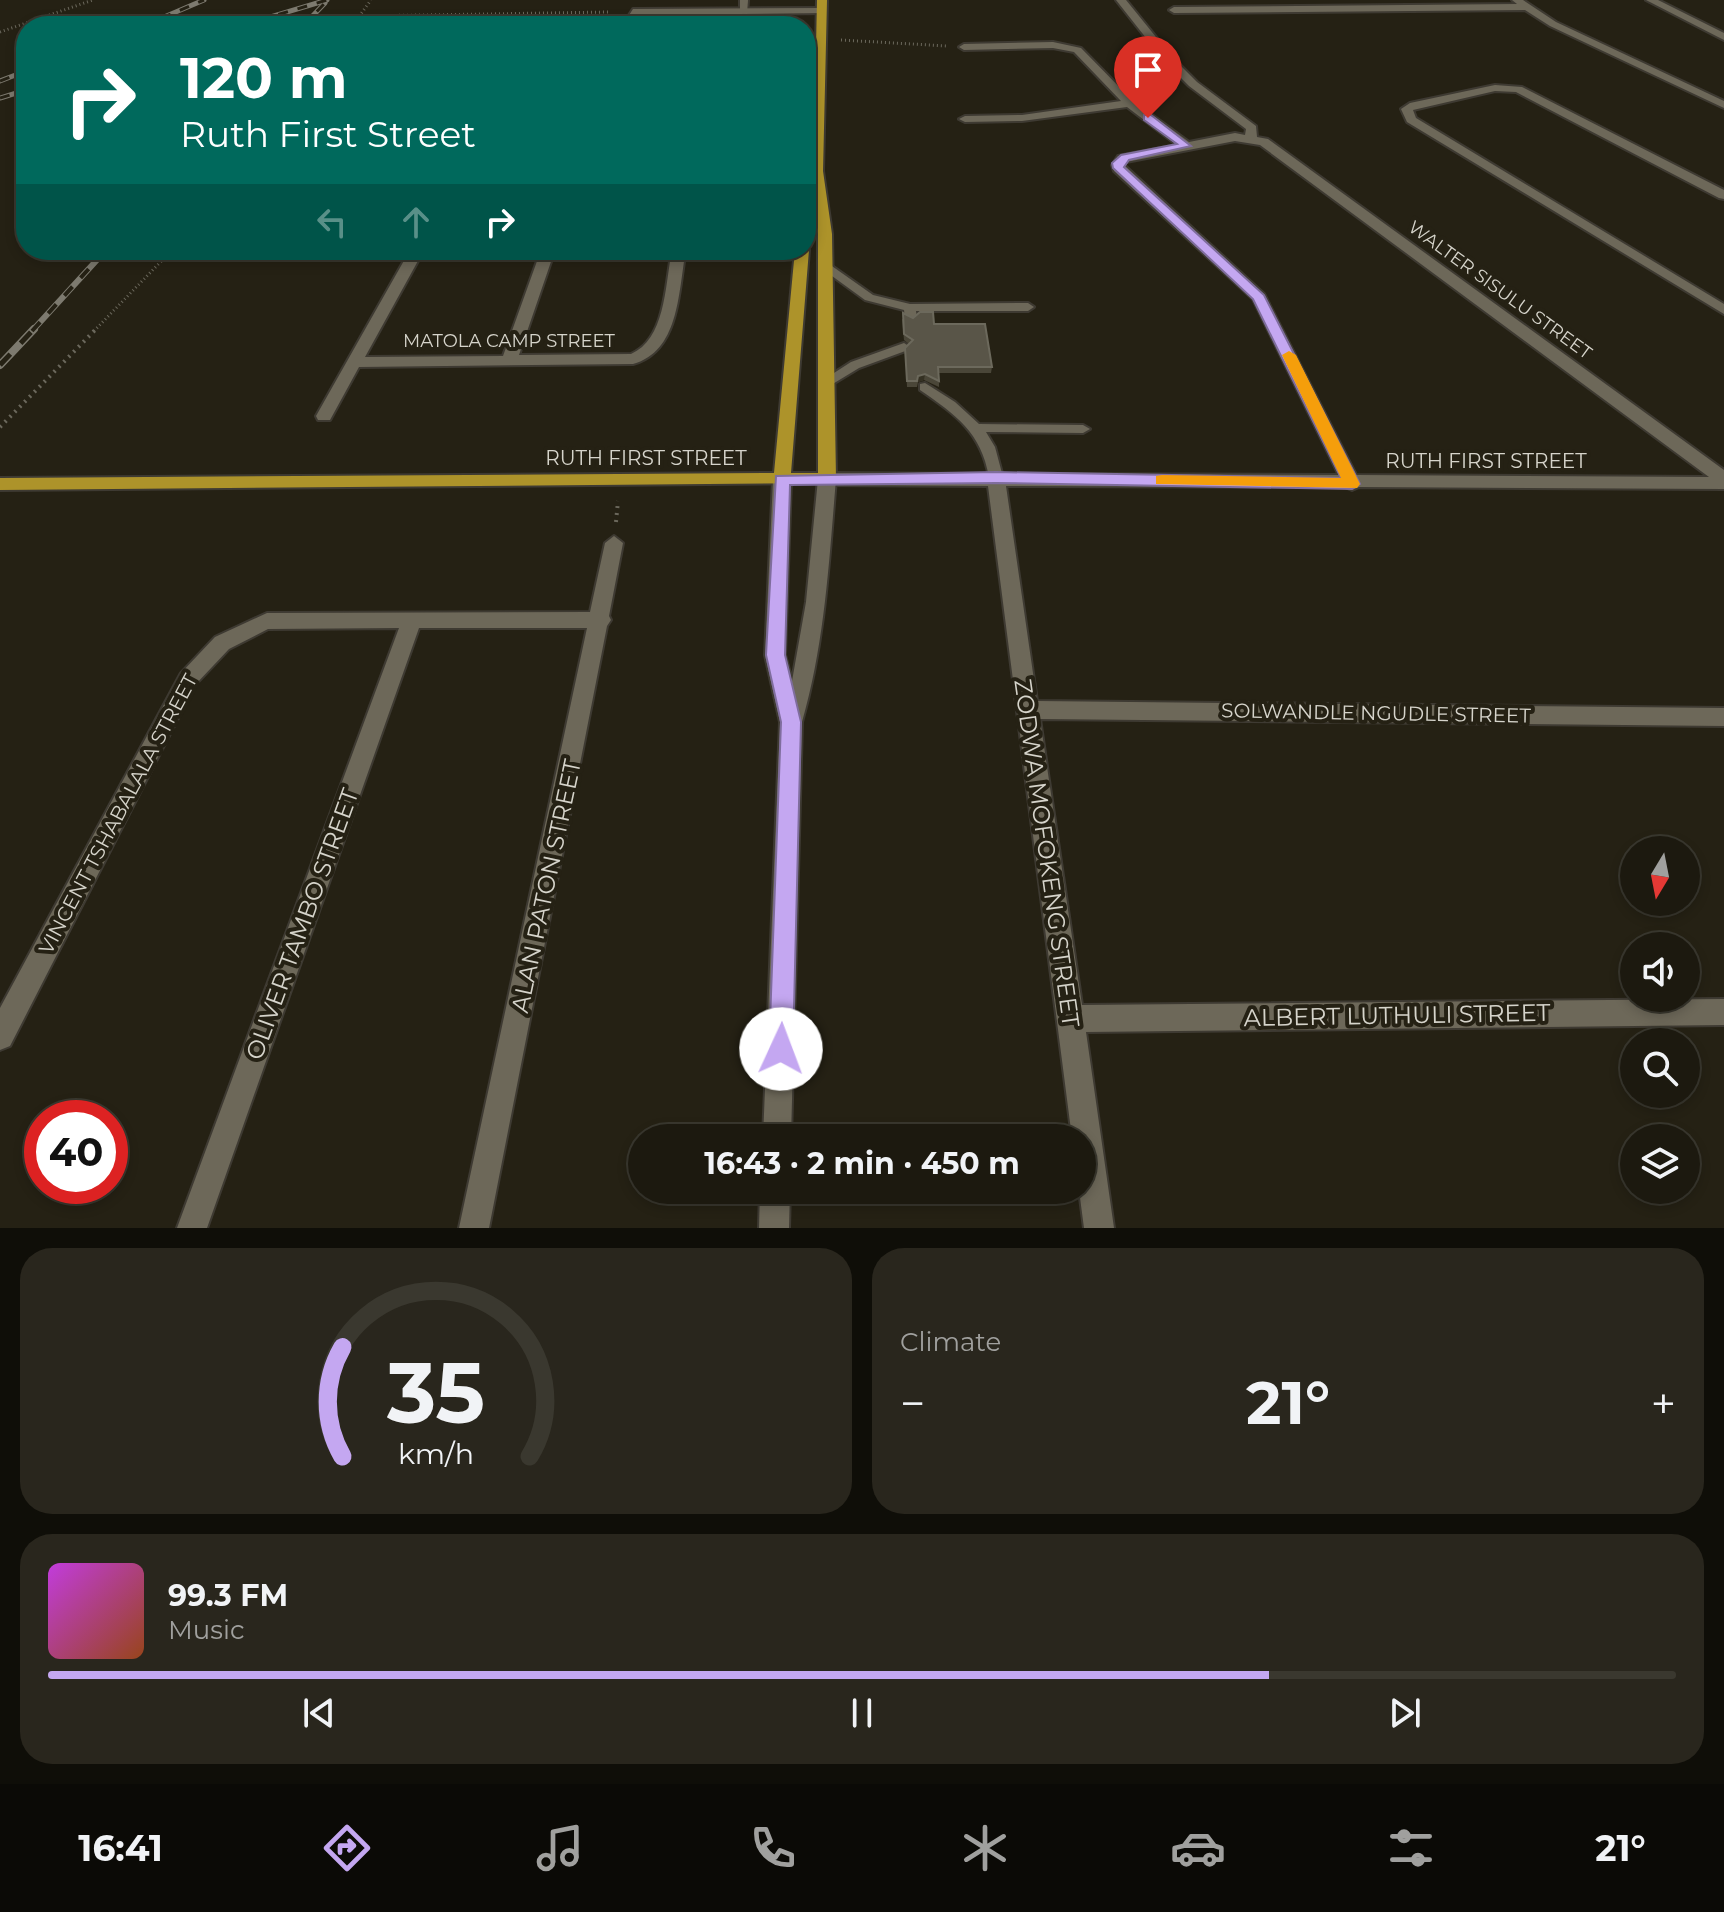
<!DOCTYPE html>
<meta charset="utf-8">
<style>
:root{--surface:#1c190f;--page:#29261d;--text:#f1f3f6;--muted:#a0a09e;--line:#3a382f;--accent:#c4a7f1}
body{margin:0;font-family:Montserrat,sans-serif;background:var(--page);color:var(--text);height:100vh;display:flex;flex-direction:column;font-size:30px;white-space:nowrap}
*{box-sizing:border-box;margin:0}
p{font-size:26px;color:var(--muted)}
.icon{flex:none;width:44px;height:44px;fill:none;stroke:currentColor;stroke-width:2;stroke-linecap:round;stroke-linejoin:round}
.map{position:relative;height:1228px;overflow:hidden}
.details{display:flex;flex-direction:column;gap:20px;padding:20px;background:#0f0e08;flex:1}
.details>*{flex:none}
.guide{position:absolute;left:16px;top:16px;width:800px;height:244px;border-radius:32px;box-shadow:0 4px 12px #0003,0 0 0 2px var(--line);background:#00695c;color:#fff;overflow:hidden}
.needle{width:52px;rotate:190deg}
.fabs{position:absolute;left:1620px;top:836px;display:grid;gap:16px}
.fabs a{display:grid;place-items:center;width:80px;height:80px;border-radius:50%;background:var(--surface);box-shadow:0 4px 12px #0003,0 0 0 2px var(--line);font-size:40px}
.speed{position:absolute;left:24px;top:1100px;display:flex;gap:16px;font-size:40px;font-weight:700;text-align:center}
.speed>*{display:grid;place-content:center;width:104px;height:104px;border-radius:50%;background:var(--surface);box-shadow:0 4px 12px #0003,0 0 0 2px var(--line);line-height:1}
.speed .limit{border:12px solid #d22;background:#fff;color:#111}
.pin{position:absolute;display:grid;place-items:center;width:68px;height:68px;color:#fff;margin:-82px -34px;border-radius:50% 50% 50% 0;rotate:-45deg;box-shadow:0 0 8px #0007}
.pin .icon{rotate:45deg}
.me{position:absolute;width:88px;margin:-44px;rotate:2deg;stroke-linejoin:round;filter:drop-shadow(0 0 6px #0008)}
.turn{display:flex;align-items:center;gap:28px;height:168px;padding:0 32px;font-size:36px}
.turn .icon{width:104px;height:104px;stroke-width:2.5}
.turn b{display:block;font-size:56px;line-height:68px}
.lanes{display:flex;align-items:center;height:76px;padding:0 32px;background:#0003;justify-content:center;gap:40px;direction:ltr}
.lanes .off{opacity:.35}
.big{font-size:60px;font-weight:700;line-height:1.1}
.details .widget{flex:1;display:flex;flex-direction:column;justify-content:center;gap:12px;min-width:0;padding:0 28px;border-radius:32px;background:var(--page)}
.details .dial{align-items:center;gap:0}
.dial svg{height:208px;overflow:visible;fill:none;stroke:var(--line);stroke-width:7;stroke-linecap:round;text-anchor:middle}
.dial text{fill:var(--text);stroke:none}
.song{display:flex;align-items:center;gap:24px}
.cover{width:96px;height:96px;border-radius:12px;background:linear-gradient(135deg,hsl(290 70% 55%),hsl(20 70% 35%))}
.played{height:8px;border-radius:4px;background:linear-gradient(90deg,var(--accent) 75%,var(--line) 75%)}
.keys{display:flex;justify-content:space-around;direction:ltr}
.heat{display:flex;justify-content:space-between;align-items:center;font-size:44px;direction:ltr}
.details .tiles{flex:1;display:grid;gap:20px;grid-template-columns:1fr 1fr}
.widget:last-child{grid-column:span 2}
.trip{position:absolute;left:628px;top:1124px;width:468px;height:80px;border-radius:40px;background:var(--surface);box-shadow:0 4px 12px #0003,0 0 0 2px var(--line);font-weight:700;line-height:80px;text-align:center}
.tabs{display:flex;height:128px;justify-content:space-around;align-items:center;background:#0b0a06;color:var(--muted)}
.tabs .icon{width:56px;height:56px}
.tabs .on{color:var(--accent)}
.tabs b{font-size:36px;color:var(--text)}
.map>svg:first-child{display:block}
</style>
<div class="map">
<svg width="1724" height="1228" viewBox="0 0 1724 1228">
<rect width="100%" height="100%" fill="#252114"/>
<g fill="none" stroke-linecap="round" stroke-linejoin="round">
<defs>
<g id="service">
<path d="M 740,0 L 748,0 L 747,14 L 740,12 Z"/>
<path d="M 821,264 L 829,264 L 873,295 L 910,304 L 1028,303 L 1034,307 L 1028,311 L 916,311 L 917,318 L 911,322 L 905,318 L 904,310 L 865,300 L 821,268 Z"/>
<path d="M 904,343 L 910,347 L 908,350 L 859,368 L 831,385 L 826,386 L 820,382 L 851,362 Z"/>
<path d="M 925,383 L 955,402 L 979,424 L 1083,425 L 1090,429 L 1083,433 L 986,432 L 995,447 L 1003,477 L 996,482 L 989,477 C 981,432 956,415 920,390 L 920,384 Z"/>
</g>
<g id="minor">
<path d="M 1116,0 L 1126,0 L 1173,58 L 1197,82 L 1256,126 L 1257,137 L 1268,139 L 1724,470 L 1724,489 L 1359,487 L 1352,490 L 1345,487 L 1006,486 L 1037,701 L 1724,708 L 1724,726 L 1040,719 L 1082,1005 L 1724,999 L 1724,1025 L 1086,1032 L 1114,1228 L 1084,1228 L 1079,1190 L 1082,1190 L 1082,1138 L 1072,1138 L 988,486 L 827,485 L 818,479 L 827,473 L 989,474 L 996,471 L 1003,474 L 1339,475 L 1253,299 L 1114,171 L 1112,165 L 1118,156 L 1177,145 L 1127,107 L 1022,121 L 965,122 L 959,119 L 965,116 L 1022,115 L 1121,101 L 1074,52 L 1053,48 L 964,50 L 959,47 L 964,44 L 1053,42 L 1081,48 L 1133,101 L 1189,142 L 1235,133 L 1245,135 L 1246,129 L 1189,86 L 1165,62 ZM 1235,141 L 1260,145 L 1709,477 L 1356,475 L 1264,294 L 1124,165 L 1126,162 Z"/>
<path d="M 1512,0 L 1523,0 L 1556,22 L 1724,101 L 1724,108 L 1550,26 L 1525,10 L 1174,13 L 1169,10 L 1174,7 L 1517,4 Z"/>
<path d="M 1646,0 L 1658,0 L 1724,33 L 1724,40 Z"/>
<path d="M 822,8 L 825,13 L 637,15 L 632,26 L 622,26 L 633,9 Z"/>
<path d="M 1495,85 L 1522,87 L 1724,190 L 1724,199 L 1719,198 L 1516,92 L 1495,91 L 1413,110 L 1416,118 L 1724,304 L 1724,314 L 1407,122 L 1401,109 L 1410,103 Z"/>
<path d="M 410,250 L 424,250 L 365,357 L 503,356 L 541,250 L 555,250 L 519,355 L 631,354 C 666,339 665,284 672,250 L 686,250 C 678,291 680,351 633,364 L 359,367 L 330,420 L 318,420 L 316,416 Z"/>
<path d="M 614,536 L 623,543 L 609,616 L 611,620 L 607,626 L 489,1228 L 459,1228 L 587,628 L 419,628 L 207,1228 L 177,1228 L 399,628 L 268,629 L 229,649 L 195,685 L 10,1046 L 0,1050 L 0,1008 L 181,673 L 215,637 L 267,613 L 590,612 L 605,543 Z"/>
</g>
<g id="tertiary">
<path d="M 827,473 L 836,479 C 829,561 825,642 802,722 L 791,1138 L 763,1138 L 780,722 L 765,655 L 773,480 L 782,474 L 791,480 L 785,655 L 792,681 L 806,602 L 818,479 Z"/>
<path d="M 760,1190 L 790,1190 L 789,1228 L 759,1228 Z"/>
</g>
<path id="primary" d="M 817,0 L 827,0 L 823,171 L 832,234 L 836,479 L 833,483 L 0,490 L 0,478 L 774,473 L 795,250 L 806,250 L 806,247 L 809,250 L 791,473 L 818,473 L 818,234 L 816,211 L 813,226 L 806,230 L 806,193 L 813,186 Z"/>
</defs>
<use href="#service" stroke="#3e3a32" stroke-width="4"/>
<use href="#minor" stroke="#3e3a32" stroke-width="4"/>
<use href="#tertiary" stroke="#3e3a32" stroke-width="4"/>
<use href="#primary" stroke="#3e3a32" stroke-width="4"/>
<g stroke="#6b685c" stroke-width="3" stroke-dasharray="1 3" stroke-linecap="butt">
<path d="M 359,16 L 610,12"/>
<path d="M 352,26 L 371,0"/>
<path d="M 0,32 L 93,0"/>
<path d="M 841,40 L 947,46"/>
<path d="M 94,331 L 172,250"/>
</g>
<g stroke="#6b685c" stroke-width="4" stroke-dasharray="2 5" stroke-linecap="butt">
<path d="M 0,427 L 96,329"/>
<path d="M 616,522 L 618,501"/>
</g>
<use href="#service" fill="#6d6859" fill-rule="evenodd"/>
<use href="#minor" fill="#6d6859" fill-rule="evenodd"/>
<use href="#tertiary" fill="#6d6859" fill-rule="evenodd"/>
<use href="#primary" fill="#ad932a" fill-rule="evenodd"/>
<defs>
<g id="rail-far2">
<path d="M 143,26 L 204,0"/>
<path d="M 240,26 L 327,0"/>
<path d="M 303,26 L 325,3"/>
<path d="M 0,81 L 26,71"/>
<path d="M 0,98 L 26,90"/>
</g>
<path id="rail-far1" d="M 32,331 L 106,250"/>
<path id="rail" d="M 0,365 L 34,329"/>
</defs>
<use href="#rail-far2" stroke="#7d7a6f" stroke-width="5"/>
<use href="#rail-far1" stroke="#7d7a6f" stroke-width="6"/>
<use href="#rail" stroke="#7d7a6f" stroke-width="8"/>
<use href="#rail-far2" stroke="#252114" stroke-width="3" stroke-dasharray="10" stroke-linecap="butt"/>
<use href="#rail-far1" stroke="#252114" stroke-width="4" stroke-dasharray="12" stroke-linecap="butt"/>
<use href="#rail" stroke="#252114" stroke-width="5" stroke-dasharray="15" stroke-linecap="butt"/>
</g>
<path fill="#4a4638" d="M 913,318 L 934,324 L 992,367 L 991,373 L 939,373 L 939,387 L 924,380 L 918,382 L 917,387 L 907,387 L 905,348 L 909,344 L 904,340 L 902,319 Z"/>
<path fill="#353123" d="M 925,374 L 924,380 L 918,382 L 918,376 Z"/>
<path fill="#595548" stroke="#6c695c" stroke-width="2" d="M 920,312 L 933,312 L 934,324 L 985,324 L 992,367 L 938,367 L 939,381 L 925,374 L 918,376 L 917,381 L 907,381 L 905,348 L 913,340 L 904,334 L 903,313 L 913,318 Z"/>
<path fill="#c4a7f1" stroke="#7f6d9d" stroke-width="2" d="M 1144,115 L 1151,115 L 1191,146 L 1129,160 L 1124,167 L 1264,295 L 1360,484 L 1352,489 L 996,483 L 790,485 L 785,655 L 801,722 L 793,1049 L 790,1058 L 781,1061 L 772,1058 L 769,1049 L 781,722 L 766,655 L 776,476 L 996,472 L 1341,478 L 1253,299 L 1113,168 L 1112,163 L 1121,155 L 1177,144 L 1144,120 Z"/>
<path fill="#f59e0b" d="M 1289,351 L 1296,355 L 1360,484 L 1357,488 L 1156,484 L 1156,476 L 1162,475 L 1341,478 L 1282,355 Z"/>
<g text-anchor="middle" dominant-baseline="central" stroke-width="8" stroke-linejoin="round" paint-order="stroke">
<g font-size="18" fill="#d6d4cb" stroke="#252114">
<text transform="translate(1500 290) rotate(36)">WALTER SISULU STREET</text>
<text x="509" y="341">MATOLA CAMP STREET</text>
</g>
<g font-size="20" fill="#d6d4cb" stroke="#252114">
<text x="646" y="458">RUTH FIRST STREET</text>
<text x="1486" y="461">RUTH FIRST STREET</text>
<text transform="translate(1376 713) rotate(1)">SOLWANDLE NGUDLE STREET</text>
<text transform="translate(118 814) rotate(-62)">VINCENT TSHABALALA STREET</text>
</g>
<g font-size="24" fill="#d6d4cb" stroke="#252114">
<text transform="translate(1047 853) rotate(82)">ZODWA MOFOKENG STREET</text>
<text transform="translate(546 886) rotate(-78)">ALAN PATON STREET</text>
<text transform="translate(302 924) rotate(-70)">OLIVER TAMBO STREET</text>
<text transform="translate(1397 1015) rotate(-1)">ALBERT LUTHULI STREET</text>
</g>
</g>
</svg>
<div class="fabs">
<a><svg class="needle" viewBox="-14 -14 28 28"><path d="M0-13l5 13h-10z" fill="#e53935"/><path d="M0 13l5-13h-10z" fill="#a0a09e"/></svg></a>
<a><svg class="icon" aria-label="sound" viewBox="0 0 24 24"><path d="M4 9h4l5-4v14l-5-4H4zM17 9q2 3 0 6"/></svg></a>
<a><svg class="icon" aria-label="search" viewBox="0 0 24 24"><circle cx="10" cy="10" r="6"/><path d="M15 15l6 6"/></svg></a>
<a><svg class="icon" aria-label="layers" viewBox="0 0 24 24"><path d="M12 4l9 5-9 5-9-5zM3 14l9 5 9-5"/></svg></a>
</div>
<div class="speed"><div class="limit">40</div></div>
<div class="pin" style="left:1148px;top:118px;background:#d93025"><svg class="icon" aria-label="arrive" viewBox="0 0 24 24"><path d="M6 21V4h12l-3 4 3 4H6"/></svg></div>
<svg class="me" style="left:781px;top:1049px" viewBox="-20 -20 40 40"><circle r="19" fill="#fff"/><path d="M0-13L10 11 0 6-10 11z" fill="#c4a7f1"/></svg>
<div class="trip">16:43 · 2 min · 450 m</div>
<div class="guide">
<div class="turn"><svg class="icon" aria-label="right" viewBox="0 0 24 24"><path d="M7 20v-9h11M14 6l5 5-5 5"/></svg><div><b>120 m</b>Ruth First Street</div></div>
<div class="lanes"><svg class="icon off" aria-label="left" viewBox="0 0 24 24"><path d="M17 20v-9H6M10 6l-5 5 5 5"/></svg><svg class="icon off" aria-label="ahead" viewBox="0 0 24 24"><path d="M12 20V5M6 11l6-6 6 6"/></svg><svg class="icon" aria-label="right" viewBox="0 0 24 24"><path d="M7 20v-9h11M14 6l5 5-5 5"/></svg></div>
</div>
</div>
<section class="details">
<div class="tiles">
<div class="widget dial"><svg viewBox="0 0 100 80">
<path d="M14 69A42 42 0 1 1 86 69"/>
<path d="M14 69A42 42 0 0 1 14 27" stroke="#c4a7f1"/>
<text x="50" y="56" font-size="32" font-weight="700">35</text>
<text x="50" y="72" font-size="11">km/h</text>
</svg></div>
<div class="widget"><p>Climate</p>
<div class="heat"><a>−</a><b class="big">21°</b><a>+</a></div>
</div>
<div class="widget">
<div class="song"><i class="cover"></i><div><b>99.3 FM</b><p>Music</p></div></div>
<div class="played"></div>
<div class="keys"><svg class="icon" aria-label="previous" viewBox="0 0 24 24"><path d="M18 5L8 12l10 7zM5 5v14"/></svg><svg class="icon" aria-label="pause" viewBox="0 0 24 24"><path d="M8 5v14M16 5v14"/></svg><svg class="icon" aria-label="next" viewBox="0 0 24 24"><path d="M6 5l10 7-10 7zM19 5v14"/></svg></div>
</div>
</div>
</section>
<nav class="tabs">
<b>16:41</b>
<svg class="icon on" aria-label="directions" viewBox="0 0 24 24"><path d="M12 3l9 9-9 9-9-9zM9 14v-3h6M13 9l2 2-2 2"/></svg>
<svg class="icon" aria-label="music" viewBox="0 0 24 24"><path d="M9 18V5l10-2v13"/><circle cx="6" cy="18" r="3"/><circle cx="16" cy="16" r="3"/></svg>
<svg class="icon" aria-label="phone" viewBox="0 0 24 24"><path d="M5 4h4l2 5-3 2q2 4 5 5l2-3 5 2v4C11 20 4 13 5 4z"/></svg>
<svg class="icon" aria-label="climate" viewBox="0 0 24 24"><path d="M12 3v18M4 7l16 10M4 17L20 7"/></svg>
<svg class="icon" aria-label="car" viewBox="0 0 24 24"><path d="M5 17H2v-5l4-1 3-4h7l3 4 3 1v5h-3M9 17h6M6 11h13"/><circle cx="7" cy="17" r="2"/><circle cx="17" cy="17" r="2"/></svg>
<svg class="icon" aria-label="filters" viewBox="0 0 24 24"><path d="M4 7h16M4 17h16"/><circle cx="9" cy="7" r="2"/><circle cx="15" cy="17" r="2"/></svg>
<b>21°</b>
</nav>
